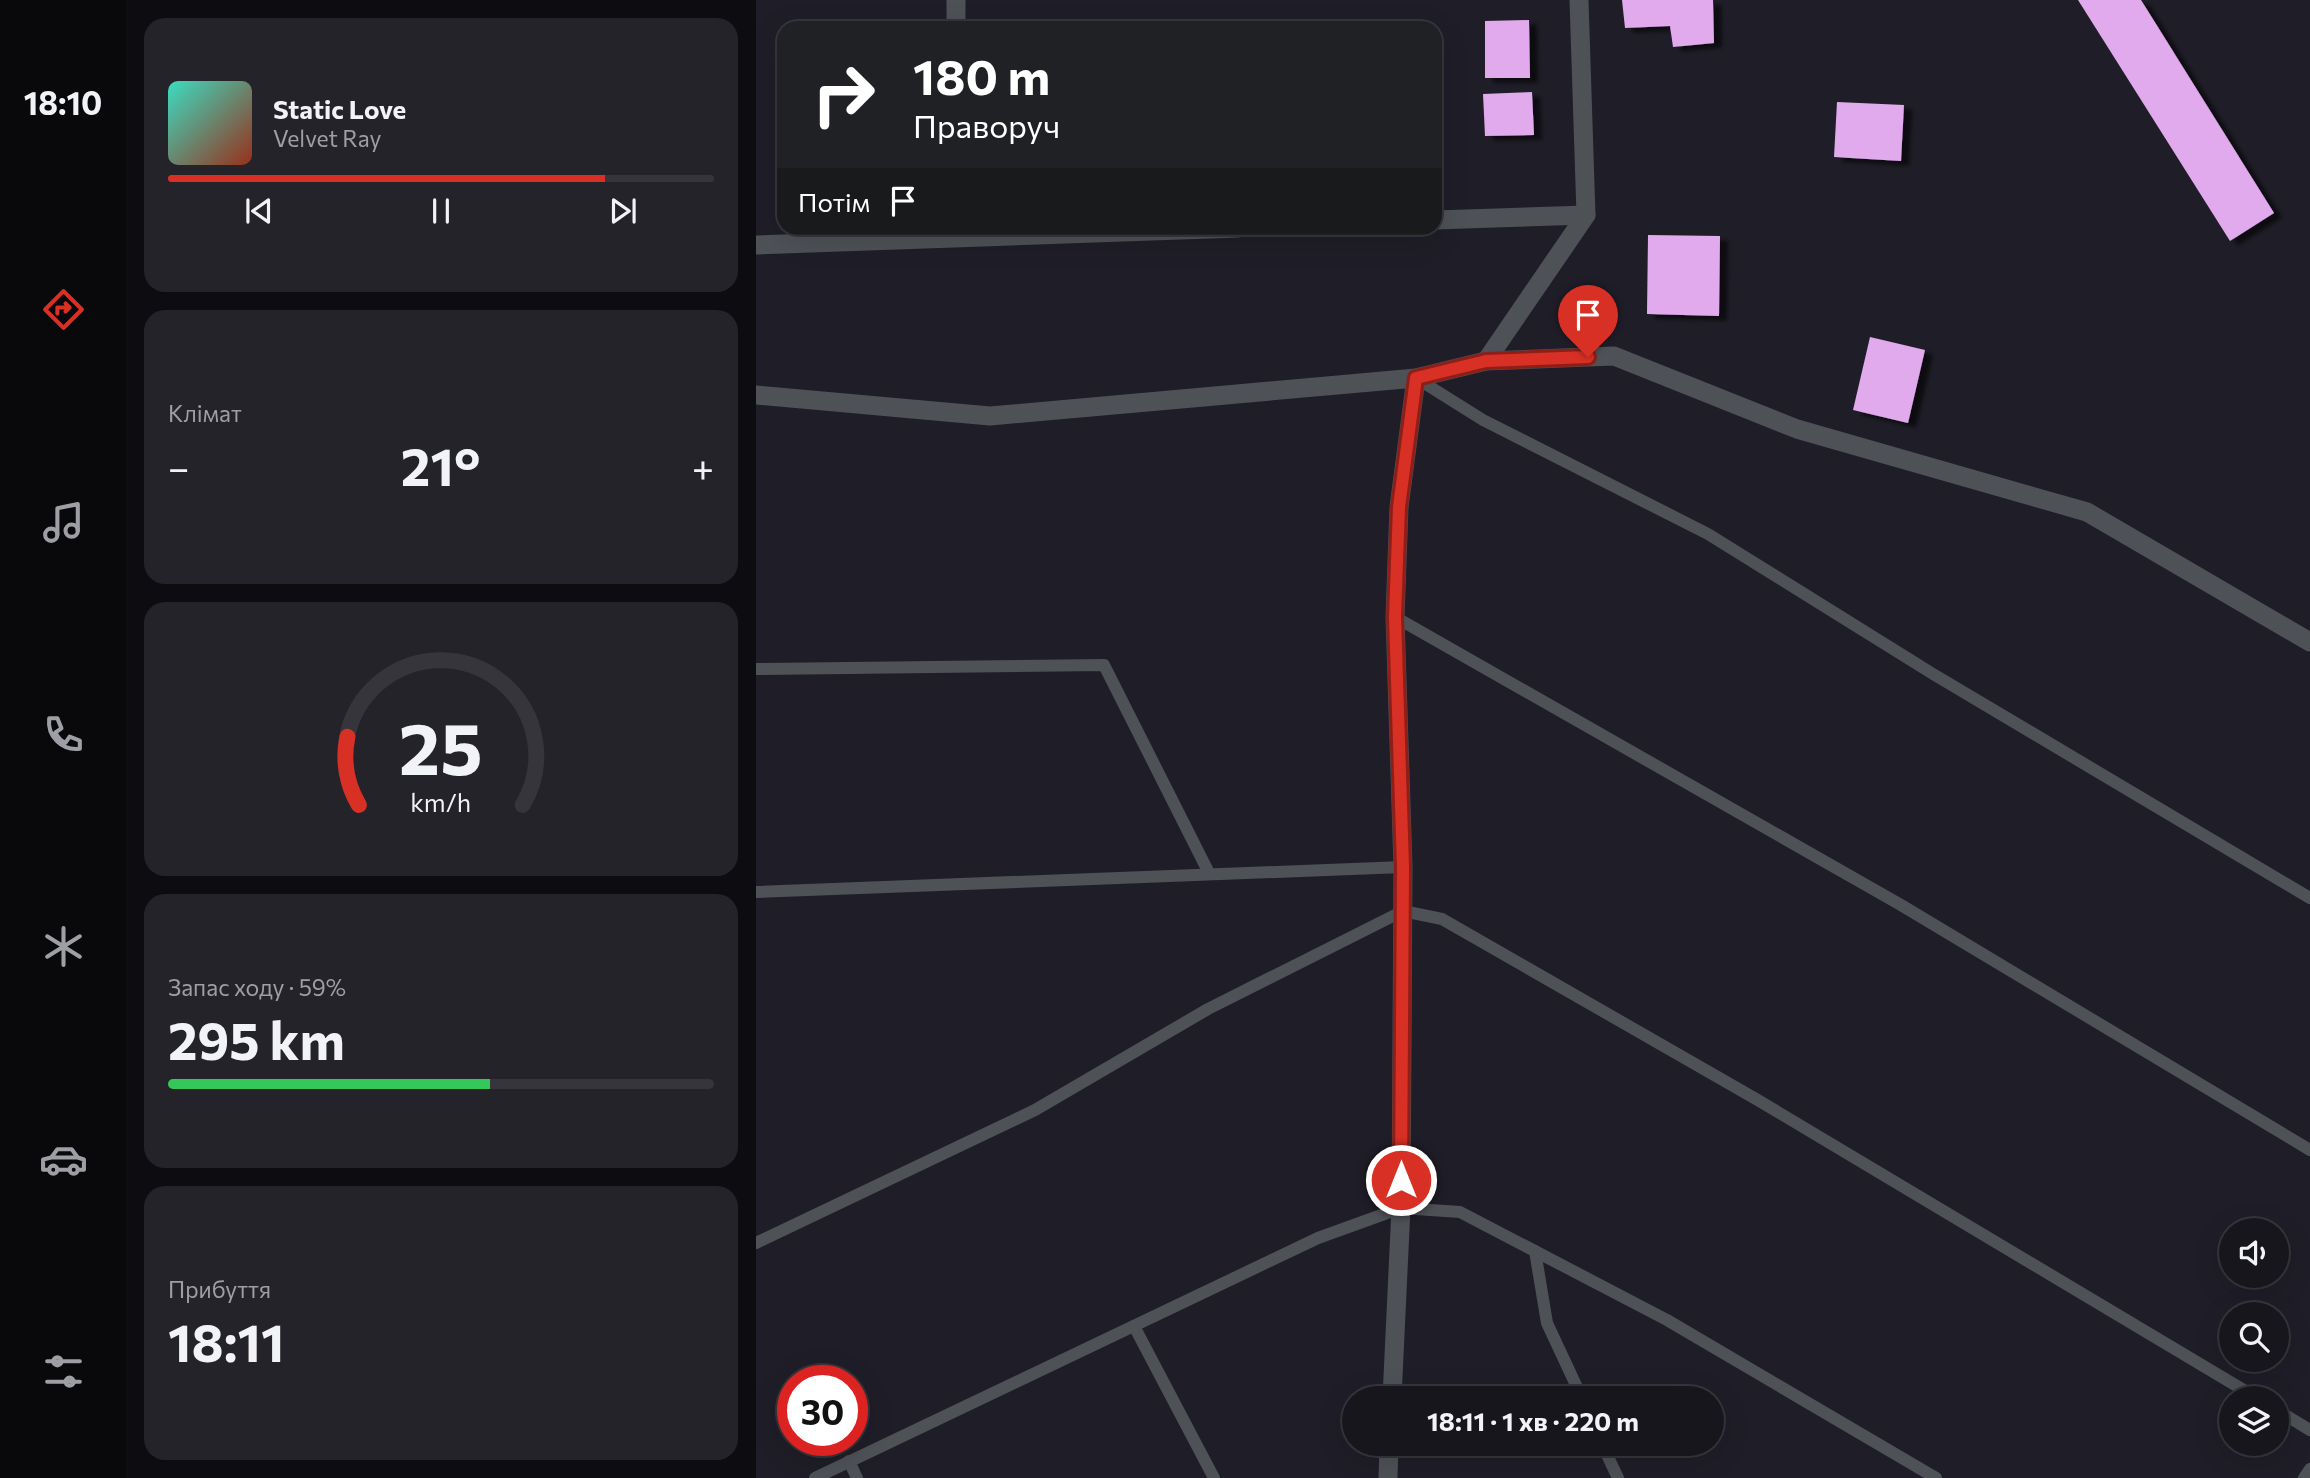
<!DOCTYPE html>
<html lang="uk">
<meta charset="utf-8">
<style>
:root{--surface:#17161d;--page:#24232a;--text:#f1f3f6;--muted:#9e9fa4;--line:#36353b;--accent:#d93025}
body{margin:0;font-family:Commissioner,sans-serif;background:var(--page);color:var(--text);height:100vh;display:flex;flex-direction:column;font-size:26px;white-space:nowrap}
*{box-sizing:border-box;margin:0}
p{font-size:23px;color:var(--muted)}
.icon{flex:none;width:38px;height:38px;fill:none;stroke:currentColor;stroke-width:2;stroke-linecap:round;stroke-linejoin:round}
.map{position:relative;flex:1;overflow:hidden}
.side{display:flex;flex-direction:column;gap:18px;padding:18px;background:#0d0c10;width:630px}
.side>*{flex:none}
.top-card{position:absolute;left:21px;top:21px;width:665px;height:214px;border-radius:21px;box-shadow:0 7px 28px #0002,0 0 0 2px var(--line);background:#202124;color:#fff;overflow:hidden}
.fabs{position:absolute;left:1463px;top:1218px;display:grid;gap:14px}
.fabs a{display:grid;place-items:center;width:70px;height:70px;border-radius:50%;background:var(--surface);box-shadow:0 7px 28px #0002,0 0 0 2px var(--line);font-size:35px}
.speed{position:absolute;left:21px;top:1365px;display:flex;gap:14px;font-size:35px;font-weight:700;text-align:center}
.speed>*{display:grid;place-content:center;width:91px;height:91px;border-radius:50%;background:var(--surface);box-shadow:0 7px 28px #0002,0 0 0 2px var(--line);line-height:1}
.speed .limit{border:10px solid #d22;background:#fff;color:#111}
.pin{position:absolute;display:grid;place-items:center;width:60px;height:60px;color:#fff;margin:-72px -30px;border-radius:50% 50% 50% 0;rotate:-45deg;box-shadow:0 0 7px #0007}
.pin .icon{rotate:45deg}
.me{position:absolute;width:77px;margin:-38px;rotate:0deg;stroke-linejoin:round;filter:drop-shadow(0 0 5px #0008)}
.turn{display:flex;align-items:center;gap:24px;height:147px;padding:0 21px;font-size:32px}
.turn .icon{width:91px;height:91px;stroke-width:2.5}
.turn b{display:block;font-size:49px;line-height:60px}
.then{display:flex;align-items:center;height:66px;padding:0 21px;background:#0003;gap:14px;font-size:26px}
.big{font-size:52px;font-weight:700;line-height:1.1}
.side .tile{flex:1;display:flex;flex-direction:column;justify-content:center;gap:10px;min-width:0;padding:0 24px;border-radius:21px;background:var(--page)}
.side .dial{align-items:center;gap:0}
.dial svg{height:182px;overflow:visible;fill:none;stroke:var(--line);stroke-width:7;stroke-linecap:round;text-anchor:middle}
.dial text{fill:var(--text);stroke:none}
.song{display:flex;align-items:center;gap:21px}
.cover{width:84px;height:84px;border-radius:10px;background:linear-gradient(135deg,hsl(170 70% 55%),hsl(10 70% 35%))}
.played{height:7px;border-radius:4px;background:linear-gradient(90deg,var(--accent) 80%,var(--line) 80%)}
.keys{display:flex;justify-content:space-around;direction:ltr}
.heat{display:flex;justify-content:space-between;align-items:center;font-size:38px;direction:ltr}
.charge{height:10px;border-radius:5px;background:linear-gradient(90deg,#34c759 59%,var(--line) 0)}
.trip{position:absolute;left:586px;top:1386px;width:382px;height:70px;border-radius:35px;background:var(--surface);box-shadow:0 7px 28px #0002,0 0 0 2px var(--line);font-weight:700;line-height:70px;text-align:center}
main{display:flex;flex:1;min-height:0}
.menu{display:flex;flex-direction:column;width:126px;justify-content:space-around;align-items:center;background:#09090c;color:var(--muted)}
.menu .icon{width:49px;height:49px}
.menu .current{color:var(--accent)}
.menu b{font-size:32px;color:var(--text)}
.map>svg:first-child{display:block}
</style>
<main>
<nav class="menu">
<b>18:10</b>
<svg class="icon current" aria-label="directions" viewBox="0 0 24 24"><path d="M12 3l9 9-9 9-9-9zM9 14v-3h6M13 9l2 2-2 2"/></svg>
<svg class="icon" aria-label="music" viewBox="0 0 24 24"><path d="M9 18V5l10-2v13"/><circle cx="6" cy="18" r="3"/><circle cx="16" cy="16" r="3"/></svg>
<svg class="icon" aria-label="phone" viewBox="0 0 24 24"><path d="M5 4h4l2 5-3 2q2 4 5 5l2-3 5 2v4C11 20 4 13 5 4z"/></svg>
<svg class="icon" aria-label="climate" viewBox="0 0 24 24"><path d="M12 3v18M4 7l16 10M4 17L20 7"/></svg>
<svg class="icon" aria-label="car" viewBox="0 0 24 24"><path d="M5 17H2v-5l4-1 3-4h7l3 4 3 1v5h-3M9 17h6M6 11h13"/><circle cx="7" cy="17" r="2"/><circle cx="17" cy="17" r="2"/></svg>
<svg class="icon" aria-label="filters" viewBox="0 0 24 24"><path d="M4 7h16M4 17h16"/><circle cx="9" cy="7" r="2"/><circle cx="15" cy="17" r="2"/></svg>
</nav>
<section class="side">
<div class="tile">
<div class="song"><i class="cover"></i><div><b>Static Love</b><p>Velvet Ray</p></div></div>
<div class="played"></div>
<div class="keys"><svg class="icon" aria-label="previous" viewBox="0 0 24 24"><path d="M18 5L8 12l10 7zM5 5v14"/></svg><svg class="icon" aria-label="pause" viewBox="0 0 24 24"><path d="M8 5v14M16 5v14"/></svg><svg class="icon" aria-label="next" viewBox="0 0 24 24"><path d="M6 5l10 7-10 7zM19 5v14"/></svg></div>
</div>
<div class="tile"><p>Клімат</p>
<div class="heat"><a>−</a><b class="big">21°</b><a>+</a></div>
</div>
<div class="tile dial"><svg viewBox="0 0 100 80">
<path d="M14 69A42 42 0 1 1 86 69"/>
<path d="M14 69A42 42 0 0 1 9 39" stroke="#d93025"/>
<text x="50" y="56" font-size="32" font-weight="700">25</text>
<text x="50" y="72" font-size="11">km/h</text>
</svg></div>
<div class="tile"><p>Запас ходу · 59%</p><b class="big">295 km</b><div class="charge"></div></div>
<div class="tile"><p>Прибуття</p><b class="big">18:11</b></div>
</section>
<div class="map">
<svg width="1554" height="1478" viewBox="0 0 1554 1478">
<defs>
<filter id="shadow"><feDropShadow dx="8" dy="4.5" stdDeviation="2" flood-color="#0009"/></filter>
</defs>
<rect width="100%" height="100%" fill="#1f1d27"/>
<g fill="#e0aaed" filter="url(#shadow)">
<path d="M 866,0 L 957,0 L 958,43 L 917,47 L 914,26 L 869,28 Z"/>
<path d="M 1322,0 L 1385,0 L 1518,213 L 1474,241 Z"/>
<path d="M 773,20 L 774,78 L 729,78 L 729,21 Z"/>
<path d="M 776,92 L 778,135 L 729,136 L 727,94 Z"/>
<path d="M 1081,102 L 1148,105 L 1145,161 L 1078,157 Z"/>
<path d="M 19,128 L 28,128 L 28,180 L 23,181 Z"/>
<path d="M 892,235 L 964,236 L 963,316 L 891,314 Z"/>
<path d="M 1114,337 L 1169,350 L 1152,423 L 1097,410 Z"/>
</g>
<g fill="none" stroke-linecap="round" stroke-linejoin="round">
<g stroke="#4e5156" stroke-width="12">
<path d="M 660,378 L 727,420 L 952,534 L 1177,674 L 1554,898"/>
<path d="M 639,617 L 1145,905 L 1554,1150"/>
<path d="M 0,669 L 348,665 L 453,873"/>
<path d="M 0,892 L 647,867"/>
<path d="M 0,1243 L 279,1110 L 452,1009 L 647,911 L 686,919 L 1000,1099 L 1501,1398"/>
<path d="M 779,1251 L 791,1323 L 826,1398"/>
<path d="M 378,1326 L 458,1478"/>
<path d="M 1521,1410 L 1554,1430"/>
<path d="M 846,1444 L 862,1478"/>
<path d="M 93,1461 L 101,1478"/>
<path d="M 59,1478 L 562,1238 L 645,1208 L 704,1212 L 911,1320 L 1180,1478"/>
<path d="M 1548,1478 L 1554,1469"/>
</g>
<g stroke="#4e5156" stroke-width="19">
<path d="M 200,0 L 200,28"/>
<path d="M 679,220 L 830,215"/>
<path d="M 0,245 L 482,228"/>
<path d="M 730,361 L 830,215 L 823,0"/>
<path d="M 0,395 L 234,416 L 660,378 L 730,361 L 858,356 L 1041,429 L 1331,512 L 1554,642"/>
<path d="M 636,1398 L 645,1208 L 647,867 L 639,617 L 643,507 L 660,378"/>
<path d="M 632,1478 L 633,1444"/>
</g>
</g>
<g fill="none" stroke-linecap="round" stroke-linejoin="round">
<defs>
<path id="route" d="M 645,1180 L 647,867 L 639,617 L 643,507 L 660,378 L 730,361 L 832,357"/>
</defs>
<use href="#route" stroke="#8d1f18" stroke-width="18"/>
<use href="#route" stroke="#d93025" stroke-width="12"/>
</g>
</svg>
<div class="fabs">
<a><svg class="icon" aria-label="sound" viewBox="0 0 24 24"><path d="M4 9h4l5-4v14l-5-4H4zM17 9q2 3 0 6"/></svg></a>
<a><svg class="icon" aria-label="search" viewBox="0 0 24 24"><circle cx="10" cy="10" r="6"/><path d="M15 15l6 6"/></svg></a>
<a><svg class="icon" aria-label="layers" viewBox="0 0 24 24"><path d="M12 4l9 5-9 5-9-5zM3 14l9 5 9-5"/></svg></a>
</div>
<div class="speed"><div class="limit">30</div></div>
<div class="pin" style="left:832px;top:357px;background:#d93025"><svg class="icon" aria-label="arrive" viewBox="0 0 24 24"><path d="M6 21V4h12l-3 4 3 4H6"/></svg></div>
<svg class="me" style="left:645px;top:1180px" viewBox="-20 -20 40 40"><circle r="17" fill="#d93025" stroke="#fff" stroke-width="3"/><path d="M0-11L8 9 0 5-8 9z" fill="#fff"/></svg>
<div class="trip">18:11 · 1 хв · 220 m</div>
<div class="top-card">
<div class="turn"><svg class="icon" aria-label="right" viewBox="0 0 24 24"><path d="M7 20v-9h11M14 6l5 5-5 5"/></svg><div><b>180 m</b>Праворуч</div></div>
<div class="then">Потім<svg class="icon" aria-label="arrive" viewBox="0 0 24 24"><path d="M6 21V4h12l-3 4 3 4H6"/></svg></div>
</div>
</div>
</main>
